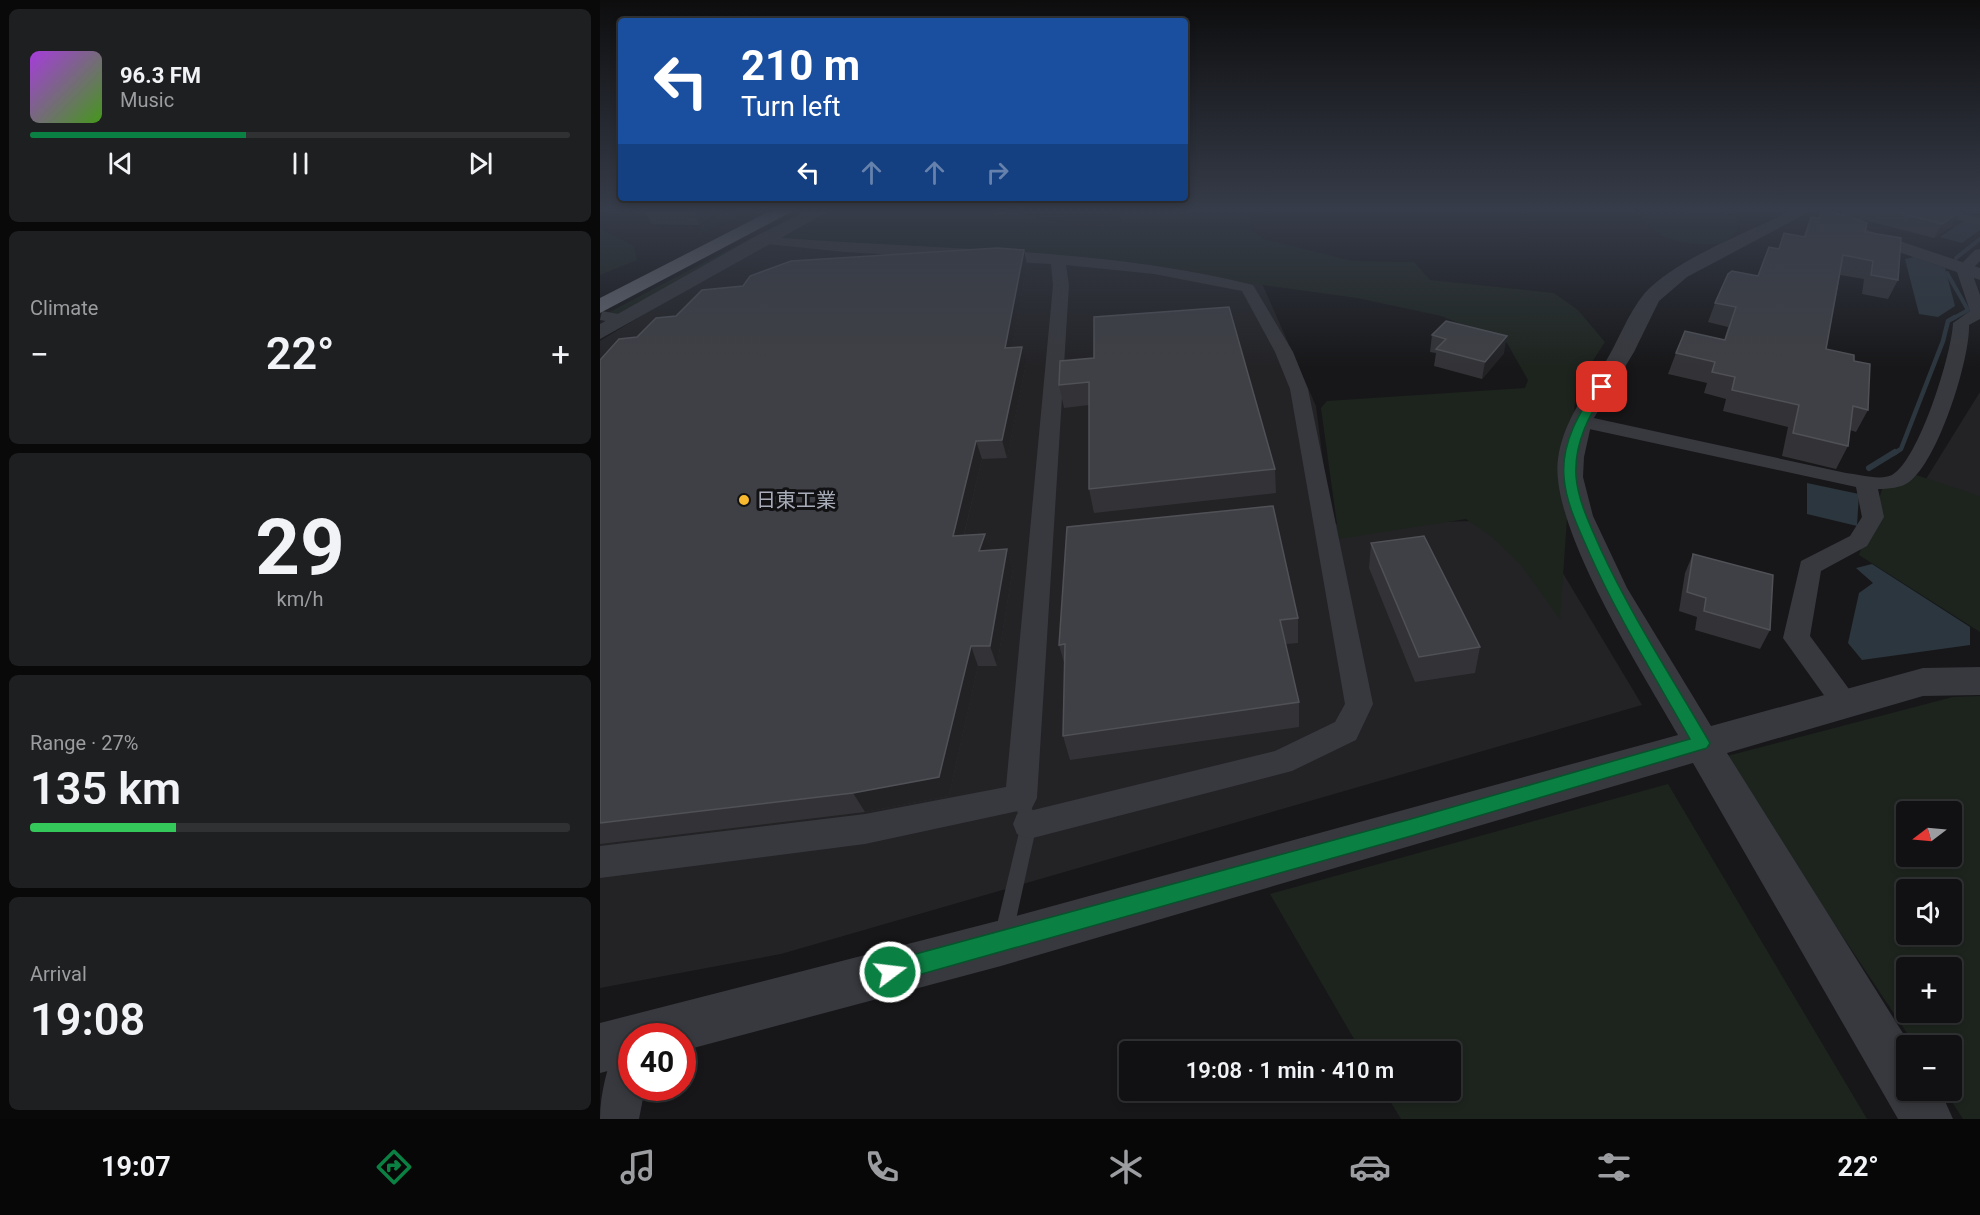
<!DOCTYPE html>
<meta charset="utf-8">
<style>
:root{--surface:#111113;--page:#1e1f21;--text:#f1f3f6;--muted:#9c9da0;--line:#303133;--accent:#0b8043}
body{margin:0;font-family:Roboto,"Noto Sans JP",sans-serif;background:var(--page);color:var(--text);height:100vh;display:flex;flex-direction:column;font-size:22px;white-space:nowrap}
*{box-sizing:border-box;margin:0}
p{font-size:20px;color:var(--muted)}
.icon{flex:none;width:33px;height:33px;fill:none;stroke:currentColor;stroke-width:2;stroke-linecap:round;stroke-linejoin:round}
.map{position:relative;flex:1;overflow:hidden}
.sheet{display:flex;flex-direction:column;gap:9px;padding:9px;background:#09090a;width:600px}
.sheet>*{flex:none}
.guide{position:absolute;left:18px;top:18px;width:570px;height:183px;border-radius:6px;box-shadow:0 3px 9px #0003,0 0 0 2px var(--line);background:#1a4fa0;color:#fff;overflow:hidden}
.needle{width:39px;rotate:254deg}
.tools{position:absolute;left:1296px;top:801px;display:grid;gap:12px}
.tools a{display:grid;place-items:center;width:66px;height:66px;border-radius:6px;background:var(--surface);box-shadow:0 3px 9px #0003,0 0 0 2px var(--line);font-size:30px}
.speed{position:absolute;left:18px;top:1023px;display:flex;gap:12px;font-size:30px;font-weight:700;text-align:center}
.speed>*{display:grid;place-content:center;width:78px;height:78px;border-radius:50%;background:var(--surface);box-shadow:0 3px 9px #0003,0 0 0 2px var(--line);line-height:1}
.speed .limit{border:9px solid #d22;background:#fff;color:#111}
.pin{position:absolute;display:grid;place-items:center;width:51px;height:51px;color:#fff;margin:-26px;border-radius:12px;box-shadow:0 3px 9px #0006}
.me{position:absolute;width:66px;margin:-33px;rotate:75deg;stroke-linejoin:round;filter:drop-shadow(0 0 4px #0008)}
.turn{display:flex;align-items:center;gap:21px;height:126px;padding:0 24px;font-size:27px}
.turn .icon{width:78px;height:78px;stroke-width:2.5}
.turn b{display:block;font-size:42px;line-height:51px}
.lanes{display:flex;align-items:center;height:57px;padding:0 24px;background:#0003;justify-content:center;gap:30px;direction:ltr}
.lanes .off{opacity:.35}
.big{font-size:45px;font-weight:600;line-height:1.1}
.sheet .card{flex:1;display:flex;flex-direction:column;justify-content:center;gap:9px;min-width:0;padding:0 21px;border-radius:9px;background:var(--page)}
.sheet .dial{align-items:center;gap:0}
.dial b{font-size:78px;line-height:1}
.song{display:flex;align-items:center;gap:18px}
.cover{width:72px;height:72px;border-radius:9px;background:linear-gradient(135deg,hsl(280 70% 55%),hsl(100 70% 35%))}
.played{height:6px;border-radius:3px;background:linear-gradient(90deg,var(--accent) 40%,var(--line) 40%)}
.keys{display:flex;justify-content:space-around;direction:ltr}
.heat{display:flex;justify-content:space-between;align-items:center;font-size:33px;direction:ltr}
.charge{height:9px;border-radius:4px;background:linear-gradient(90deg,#34c759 27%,var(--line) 0)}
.trip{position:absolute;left:519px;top:1041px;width:342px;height:60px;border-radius:6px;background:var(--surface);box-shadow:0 3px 9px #0003,0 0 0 2px var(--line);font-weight:600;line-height:60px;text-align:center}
.dock{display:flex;height:96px;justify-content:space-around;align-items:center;background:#070708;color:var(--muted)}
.dock .icon{width:42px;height:42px}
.dock .current{color:var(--accent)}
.dock b{font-size:27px;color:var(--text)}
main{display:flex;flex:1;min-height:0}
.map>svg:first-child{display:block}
</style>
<main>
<section class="sheet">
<div class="card">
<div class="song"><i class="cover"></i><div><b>96.3 FM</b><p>Music</p></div></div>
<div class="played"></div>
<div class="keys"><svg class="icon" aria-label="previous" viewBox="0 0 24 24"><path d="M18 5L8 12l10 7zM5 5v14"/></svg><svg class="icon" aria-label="pause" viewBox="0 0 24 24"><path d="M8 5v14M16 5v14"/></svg><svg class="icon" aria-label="next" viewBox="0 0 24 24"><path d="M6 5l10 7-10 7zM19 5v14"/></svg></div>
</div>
<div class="card"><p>Climate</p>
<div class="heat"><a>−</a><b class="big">22°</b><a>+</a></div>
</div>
<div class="card dial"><b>29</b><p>km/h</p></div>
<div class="card"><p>Range · 27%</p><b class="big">135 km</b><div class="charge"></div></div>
<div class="card"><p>Arrival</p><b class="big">19:08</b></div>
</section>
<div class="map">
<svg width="1380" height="1119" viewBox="0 0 1380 1119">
<rect width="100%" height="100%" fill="#171719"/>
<g fill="#232326">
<path d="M 231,211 L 310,211 L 657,272 L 716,406 L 731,524 L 931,520 L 1042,705 L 181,954 L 0,988 L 0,341 L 128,263 Z"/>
<path d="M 1380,392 L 1380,594 L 1313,500 Z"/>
</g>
<g fill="#1d241e" fill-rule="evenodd">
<path d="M 127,211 L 151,211 L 99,234 L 102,226 Z"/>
<path d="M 202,211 L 221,211 L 188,228 L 230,211 L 407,211 L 479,227 L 522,223 L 516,211 L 651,211 L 650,228 L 664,239 L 752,261 L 814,262 L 830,280 L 954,293 L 978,310 L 1005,342 L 976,387 L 960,620 L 921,565 L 892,537 L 866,519 L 739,539 L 721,408 L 727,401 L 925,388 L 928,380 L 907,343 L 841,316 L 757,298 L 554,270 L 193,243 L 174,235 L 23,319 L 2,316 Z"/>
<path d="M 1124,211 L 1137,219 L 1137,231 L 1124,244 C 1102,244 1072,246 1054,230 C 1046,223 1043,216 1032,212 Z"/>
<path d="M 0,228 L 34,246 L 37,260 L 0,275 Z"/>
<path d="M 1307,472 L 1380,496 L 1380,632 L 1259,555 L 1284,484 Z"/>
<path d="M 1380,696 L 1380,1119 L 1363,1119 L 1345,1091 L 1352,1090 L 1352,1046 L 1315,1045 L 1123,757 L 1353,697 ZM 1306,812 L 1352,812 L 1352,856 L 1306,856 ZM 1306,890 L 1352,890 L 1352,934 L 1306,934 ZM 1306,968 L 1352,968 L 1352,1012 L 1306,1012 Z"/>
<path d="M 1068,784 L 1267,1119 L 801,1119 L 784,1091 L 850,1090 L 850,1052 L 761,1051 L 670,894 Z"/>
</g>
<g fill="#2c363e">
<path d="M 1364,221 L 1380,225 L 1380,230 L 1362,243 L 1340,237 Z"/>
<path d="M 1314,257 L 1345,268 L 1355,306 L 1338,317 L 1319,314 L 1305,259 Z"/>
<path d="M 1207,483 L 1259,494 L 1257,526 L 1207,514 Z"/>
<path d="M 1272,564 L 1370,627 L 1370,645 L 1262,660 L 1248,643 L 1259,593 L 1273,583 L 1256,568 Z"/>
</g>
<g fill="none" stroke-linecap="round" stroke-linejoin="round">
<g stroke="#2c363e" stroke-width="4">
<path d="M 1356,258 L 1380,239"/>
<path d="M 1347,273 L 1368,310 L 1352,319"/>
</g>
<path stroke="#2c363e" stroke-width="4.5" d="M 1293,454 L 1301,449 L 1343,341 L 1348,321 L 1355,317"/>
<path stroke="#2c363e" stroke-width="6" d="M 1269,468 L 1295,452"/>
<g fill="#38393e" fill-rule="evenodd">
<path d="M 400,211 L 410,211 L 395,216 L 395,214 Z"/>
<path d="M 421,791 L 427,793 L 437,824 L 413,933 L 410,939 L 404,942 L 398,939 L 395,933 L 421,824 L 413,798 L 415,793 Z"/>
</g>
<g fill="#38393e" fill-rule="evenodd">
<path d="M 1328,211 L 1352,211 L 1380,218 L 1380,226 Z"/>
<path d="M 162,236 C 325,251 493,245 653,285 L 693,352 L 708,389 L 773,704 L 756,740 L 692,771 L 429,839 L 417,834 L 413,824 L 417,814 L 675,751 L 735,722 L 745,704 L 690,389 L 675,352 L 642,291 L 554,274 L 466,265 L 469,285 L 437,798 L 432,808 L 265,844 L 0,878 L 0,846 L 265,814 L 406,787 L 453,285 L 451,264 L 245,252 L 157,243 L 155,240 Z"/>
<path d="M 1380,249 L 1380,261 L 1371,270 L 1380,295 L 1380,319 L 1369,325 C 1370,360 1338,461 1309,482 C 1301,488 1288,489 1278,489 L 1284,517 L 1267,546 L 1221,571 L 1210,636 L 1260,704 L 1256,712 L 1246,715 L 1236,712 L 1183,638 L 1201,561 L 1250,536 L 1262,517 L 1256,487 L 980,427 L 970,421 L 980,415 L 1246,473 C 1259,474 1280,481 1292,475 C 1319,460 1352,353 1353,323 L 1370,311 L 1356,269 L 1375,250 Z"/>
<path d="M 2,311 L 29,316 L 31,319 L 23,324 L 0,320 Z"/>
<path d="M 32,1034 L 38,1036 L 32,1036 L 32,1088 L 45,1088 L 39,1119 L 0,1119 C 0,1093 8,1064 18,1040 Z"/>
</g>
<g fill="#38393e" fill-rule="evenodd">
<path d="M 207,211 L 229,211 L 0,339 L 0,324 L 156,236 Z"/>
<path d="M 1190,211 L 1211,211 L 1087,277 L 1059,301 L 1034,352 L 992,421 L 984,457 L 983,477 L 993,516 L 1027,588 L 1111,726 L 1323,668 L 1380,667 L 1380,695 L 1323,696 L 1127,753 L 1311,1046 L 1306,1046 L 1306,1090 L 1340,1090 L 1353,1119 L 1298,1119 L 1093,763 L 401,966 L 82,1051 L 82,1036 L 32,1036 L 32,1065 L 0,1073 L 0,1023 L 401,920 L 1078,735 C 1043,673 949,527 958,459 C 963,423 984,395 1003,366 C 1017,344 1028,313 1044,294 C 1075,259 1147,233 1190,211 Z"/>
<path d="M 1261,228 L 1380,268 L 1380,280 L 1255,237 L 1253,233 Z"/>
</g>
<path fill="#64676f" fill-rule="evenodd" d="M 170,211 L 193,211 L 0,313 L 0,298 Z"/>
</g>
<g fill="#333337">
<path d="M 45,211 L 119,211 L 99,225 L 51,224 Z"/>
<path d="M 1241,211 L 1358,211 L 1352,226 L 1334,238 L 1264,220 L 1262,222 L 1265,232 L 1298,280 L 1288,299 L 1262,294 L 1264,279 L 1240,275 L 1226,349 L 1254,361 L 1268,410 L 1256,432 L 1250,430 L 1248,446 L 1236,469 L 1182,456 L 1188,427 L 1123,411 L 1126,399 L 1104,393 L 1107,383 L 1068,374 L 1076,353 L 1124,340 L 1128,327 L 1108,322 L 1115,303 L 1158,276 L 1178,249 L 1184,233 L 1203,237 L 1211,217 L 1219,218 L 1221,213 L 1239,215 Z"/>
<path d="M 424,250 L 427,265 L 412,348 L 426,364 L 407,458 L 382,459 L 364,535 L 385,534 L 390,550 L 407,549 L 413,568 L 397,666 L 378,666 L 349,796 L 265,812 L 0,844 L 0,360 L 37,337 L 76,316 L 143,286 Z"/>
<path d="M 832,335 L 904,353 L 882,379 L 834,366 L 836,353 L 830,352 Z"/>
<path d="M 460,361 L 675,469 L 676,493 L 494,513 L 489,489 L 489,405 L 464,408 L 459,385 Z"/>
<path d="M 771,543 L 880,647 L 875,673 L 815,682 L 769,568 Z"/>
<path d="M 1093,554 L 1170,630 L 1160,649 L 1095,630 L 1097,617 L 1079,611 L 1085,573 Z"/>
<path d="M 698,618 L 698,643 L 686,644 L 699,702 L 699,727 L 470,760 L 463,736 L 465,666 L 459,645 Z"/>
</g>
<g fill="#222225">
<path d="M 93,211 L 119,211 L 99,225 Z"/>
<path d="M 1360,212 L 1352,226 L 1334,238 L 1342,224 Z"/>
<path d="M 424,250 L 427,265 L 409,365 L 405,348 Z"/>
<path d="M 907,336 L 904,353 L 882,379 L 885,362 Z"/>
<path d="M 422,347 L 426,364 L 407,458 L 402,440 Z"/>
<path d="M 376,441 L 382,459 L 359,555 L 353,536 Z"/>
<path d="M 385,534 L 391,552 L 379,551 Z"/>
<path d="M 407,549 L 413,568 L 397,666 L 390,646 Z"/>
<path d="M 371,646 L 378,666 L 349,796 L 265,812 L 253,793 Z"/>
</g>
<g fill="#3f4045" stroke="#505157" stroke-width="1.5">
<path d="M 1224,211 L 1230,211 L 1267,223 L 1265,232 L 1301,238 L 1298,280 L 1271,275 L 1273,261 L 1243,255 L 1226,349 L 1254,355 L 1254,361 L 1270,364 L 1268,410 L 1253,406 L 1248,446 L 1193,433 L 1199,405 L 1132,390 L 1135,377 L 1112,372 L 1115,362 L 1076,353 L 1085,331 L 1125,340 L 1136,307 L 1115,303 L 1128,274 L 1132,271 L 1158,276 L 1169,247 L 1179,249 L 1184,233 L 1205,237 L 1211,217 L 1219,218 L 1221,213 Z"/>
<path d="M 1293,211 L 1358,211 L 1360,212 L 1342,224 Z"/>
<path d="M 397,248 L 424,250 L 405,348 L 422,347 L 402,440 L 376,441 L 353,536 L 385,534 L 379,551 L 407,549 L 390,646 L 371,646 L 339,777 L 253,793 L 0,823 L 0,360 L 19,339 L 37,337 L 56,318 L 76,316 L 102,290 L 143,286 L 150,276 L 191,261 Z"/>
<path d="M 629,307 L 675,469 L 489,489 L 489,382 L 459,385 L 460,361 L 494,358 L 494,317 Z"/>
<path d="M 846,321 L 907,336 L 885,362 L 836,349 L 846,339 L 832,335 Z"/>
<path d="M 673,506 L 698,618 L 680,620 L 699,702 L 463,736 L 465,644 L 459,645 L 467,527 Z"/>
<path d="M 824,536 L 880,647 L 819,657 L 771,543 Z"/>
<path d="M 1093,554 L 1173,575 L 1170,630 L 1104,611 L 1106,598 L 1087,592 Z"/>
</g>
<linearGradient id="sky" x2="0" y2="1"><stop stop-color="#0d0d0e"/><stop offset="0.57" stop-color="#363c49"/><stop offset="1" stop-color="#363c49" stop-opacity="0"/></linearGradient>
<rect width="1380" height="368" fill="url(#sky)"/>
<path fill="#0b8043" stroke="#07532c" stroke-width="1.5" d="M 998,384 L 1007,387 C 990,414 974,442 976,476 C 978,502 991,527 1001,550 C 1031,615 1071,676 1107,738 L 1110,743 L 1107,748 L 811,836 L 290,983 L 283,980 L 279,972 L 283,964 L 290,961 L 811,819 L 1090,739 C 1055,677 1017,616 988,550 C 978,527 966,503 964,477 C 961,442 980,412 998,384 Z"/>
<circle fill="#f9b92f" stroke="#121214" stroke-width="2" cx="144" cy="500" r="6"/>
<g text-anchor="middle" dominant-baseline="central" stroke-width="6" stroke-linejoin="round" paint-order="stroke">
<g font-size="20" fill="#a8adb9" stroke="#121214" text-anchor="start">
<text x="156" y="500">日東工業</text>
</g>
</g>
</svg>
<div class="tools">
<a><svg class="needle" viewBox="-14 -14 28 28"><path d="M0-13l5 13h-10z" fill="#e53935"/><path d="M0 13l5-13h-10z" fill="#9c9da0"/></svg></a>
<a><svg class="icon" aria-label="sound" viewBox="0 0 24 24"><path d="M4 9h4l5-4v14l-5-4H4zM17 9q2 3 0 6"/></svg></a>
<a>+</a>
<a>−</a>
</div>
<div class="speed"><div class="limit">40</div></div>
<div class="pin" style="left:1002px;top:387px;background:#d93025"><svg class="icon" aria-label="arrive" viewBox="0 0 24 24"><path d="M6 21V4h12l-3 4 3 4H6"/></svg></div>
<svg class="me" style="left:290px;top:972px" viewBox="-20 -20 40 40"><circle r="17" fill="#0b8043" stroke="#fff" stroke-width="3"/><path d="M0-11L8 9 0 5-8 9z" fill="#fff"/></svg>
<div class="trip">19:08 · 1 min · 410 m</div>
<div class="guide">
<div class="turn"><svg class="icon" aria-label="left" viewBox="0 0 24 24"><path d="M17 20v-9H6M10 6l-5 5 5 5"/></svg><div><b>210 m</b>Turn left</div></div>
<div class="lanes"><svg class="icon" aria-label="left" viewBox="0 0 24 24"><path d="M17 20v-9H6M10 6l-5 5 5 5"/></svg><svg class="icon off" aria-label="ahead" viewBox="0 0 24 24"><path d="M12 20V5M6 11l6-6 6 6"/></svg><svg class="icon off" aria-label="ahead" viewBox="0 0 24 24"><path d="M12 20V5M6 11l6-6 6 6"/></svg><svg class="icon off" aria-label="right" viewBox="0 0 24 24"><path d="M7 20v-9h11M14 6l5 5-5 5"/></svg></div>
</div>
</div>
</main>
<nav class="dock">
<b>19:07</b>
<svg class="icon current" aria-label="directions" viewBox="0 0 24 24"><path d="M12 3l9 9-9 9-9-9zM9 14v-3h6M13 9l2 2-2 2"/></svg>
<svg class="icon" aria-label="music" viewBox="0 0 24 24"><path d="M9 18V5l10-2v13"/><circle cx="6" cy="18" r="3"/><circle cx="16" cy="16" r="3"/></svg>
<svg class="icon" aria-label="phone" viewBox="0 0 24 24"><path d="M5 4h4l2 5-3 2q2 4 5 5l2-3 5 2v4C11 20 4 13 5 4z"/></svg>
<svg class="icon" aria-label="climate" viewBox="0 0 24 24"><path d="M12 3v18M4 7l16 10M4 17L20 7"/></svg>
<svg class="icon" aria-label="car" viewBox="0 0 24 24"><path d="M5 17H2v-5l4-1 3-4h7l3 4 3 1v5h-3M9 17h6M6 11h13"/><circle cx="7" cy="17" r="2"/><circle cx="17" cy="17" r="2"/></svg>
<svg class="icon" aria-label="filters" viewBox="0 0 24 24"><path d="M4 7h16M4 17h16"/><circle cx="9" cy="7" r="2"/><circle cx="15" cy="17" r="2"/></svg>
<b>22°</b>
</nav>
